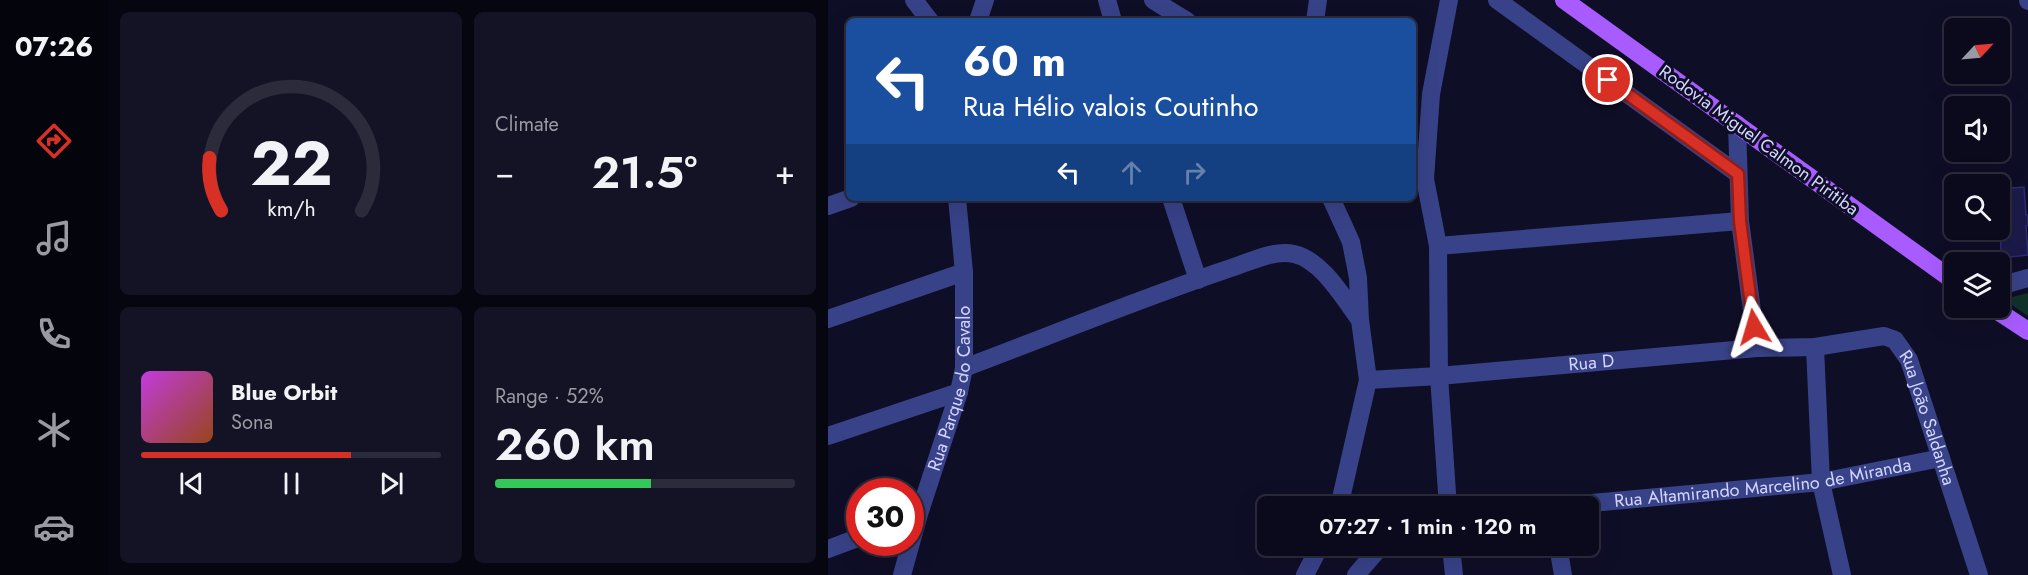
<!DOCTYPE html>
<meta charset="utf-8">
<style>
:root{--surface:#0b0a1d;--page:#141326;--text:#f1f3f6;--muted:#9a9aa4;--line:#2b2b3b;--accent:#d93025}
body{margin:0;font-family:Jost,sans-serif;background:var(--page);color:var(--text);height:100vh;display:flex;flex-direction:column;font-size:22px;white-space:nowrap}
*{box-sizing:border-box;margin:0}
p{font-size:20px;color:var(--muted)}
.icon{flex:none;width:33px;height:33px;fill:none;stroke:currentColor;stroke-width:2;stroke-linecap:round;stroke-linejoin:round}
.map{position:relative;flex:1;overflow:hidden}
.panel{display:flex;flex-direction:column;gap:12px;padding:12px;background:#060610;width:720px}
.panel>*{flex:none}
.hud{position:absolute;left:18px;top:18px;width:570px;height:183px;border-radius:9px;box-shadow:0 6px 24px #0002,0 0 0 2px var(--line);background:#1a4fa0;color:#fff;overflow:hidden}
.needle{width:39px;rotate:64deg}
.buttons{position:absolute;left:1116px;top:18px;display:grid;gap:12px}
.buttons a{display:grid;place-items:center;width:66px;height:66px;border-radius:9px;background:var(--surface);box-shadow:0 6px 24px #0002,0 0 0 2px var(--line);font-size:30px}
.speed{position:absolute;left:18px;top:478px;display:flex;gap:12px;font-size:30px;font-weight:700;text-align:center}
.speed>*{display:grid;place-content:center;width:78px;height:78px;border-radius:50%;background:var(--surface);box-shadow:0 6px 24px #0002,0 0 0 2px var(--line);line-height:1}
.speed .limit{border:9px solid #d22;background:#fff;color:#111}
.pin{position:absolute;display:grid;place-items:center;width:51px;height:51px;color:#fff;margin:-26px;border:3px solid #fff;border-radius:50%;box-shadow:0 2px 6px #0007}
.me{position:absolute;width:66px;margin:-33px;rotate:353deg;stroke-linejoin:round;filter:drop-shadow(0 0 4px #0008)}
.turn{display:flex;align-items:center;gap:21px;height:126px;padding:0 18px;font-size:27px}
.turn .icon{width:78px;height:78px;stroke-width:2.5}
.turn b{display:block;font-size:42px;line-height:51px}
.lanes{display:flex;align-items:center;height:57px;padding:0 18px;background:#0003;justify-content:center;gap:30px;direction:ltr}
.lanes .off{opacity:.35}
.big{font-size:45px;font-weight:600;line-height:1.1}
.panel .card{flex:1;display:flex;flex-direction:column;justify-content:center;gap:9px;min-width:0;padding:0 21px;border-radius:9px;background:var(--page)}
.panel .dial{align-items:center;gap:0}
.dial svg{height:156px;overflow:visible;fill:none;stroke:var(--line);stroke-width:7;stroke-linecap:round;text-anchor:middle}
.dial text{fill:var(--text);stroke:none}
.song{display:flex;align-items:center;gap:18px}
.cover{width:72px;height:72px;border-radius:9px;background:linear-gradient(135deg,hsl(290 70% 55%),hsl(20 70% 35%))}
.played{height:6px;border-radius:3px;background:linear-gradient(90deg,var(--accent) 70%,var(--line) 70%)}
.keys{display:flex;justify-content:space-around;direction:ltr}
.heat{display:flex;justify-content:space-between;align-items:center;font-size:33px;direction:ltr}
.charge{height:9px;border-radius:4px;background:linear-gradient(90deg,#34c759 52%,var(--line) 0)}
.panel .tiles{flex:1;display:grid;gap:12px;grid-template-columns:repeat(2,1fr)}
.trip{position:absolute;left:429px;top:496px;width:342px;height:60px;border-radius:9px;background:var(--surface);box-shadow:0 6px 24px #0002,0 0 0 2px var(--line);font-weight:600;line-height:60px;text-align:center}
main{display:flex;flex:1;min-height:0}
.menu{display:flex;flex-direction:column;width:108px;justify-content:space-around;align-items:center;background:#04040c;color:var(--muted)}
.menu .icon{width:42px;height:42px}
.menu .active{color:var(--accent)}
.menu b{font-size:27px;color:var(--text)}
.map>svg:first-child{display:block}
</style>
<main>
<nav class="menu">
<b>07:26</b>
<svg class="icon active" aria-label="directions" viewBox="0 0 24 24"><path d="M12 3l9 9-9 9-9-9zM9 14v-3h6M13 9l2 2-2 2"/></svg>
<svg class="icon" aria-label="music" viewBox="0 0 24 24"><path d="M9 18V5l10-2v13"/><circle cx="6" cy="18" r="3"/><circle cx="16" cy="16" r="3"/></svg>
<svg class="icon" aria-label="phone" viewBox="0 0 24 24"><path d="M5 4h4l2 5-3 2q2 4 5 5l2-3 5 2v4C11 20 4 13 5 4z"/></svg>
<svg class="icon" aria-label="climate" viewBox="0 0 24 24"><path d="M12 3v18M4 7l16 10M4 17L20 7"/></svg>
<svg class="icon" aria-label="car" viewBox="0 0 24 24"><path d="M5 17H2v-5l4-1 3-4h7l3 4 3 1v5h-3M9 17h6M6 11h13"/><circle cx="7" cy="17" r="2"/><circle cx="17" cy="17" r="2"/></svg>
</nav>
<section class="panel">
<div class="tiles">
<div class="card dial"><svg viewBox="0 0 100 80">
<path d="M14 69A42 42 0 1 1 86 69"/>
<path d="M14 69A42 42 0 0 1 8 42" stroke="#d93025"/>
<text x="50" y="56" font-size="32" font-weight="700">22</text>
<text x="50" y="72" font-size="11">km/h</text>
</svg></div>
<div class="card"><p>Climate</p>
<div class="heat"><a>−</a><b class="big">21.5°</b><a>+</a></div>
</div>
<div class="card">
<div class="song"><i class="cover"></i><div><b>Blue Orbit</b><p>Sona</p></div></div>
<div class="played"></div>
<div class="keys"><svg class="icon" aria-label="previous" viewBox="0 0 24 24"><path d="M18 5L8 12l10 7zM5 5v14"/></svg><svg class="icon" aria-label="pause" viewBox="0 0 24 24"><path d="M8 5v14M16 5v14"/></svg><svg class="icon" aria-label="next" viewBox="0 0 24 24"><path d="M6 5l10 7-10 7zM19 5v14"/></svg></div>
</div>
<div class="card"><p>Range · 52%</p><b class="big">260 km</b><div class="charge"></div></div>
</div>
</section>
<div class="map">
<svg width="1200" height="575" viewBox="0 0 1200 575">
<rect width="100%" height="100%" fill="#0f0e27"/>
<path fill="#11312b" d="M 1200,293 L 1200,316 L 1181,303 L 1180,298 Z"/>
<path fill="#1c1a49" stroke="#2e2b76" stroke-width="1.5" d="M 1196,187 L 1198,215 L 1200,215 L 1200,225 L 1198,226 L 1200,255 L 1173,258 L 1172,189 Z"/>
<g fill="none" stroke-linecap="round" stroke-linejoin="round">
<g stroke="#384288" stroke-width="18">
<path d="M 86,0 L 102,21"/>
<path d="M 279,0 L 285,21"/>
<path d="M 325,0 L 359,21"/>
<path d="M 669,0 L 910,174"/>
<path d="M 1200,0 L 1200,1"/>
<path d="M 150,21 L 157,0"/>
<path d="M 487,21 L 490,0"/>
<path d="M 909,124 L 912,221 L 929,348"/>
<path d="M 343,198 L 370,280"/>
<path d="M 503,198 L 523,242 L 530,278 L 532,320 L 540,380 L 511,507"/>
<path d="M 0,206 L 23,198"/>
<path d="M 610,246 L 912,221"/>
<path d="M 1172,286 L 1200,278"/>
<path d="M 0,319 L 136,272"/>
<path d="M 987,347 L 993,482 L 1014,575"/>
<path d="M 136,368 C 224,335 311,299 400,269 C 420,263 445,249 466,254 C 494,260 516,299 532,320"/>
<path id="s1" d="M 540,380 L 611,376 L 929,348 L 987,347 L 1056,336 L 1067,340 L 1081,360 L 1151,575"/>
<path d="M 0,436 L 131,392"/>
<path d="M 620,507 L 611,376 L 610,246 L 597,179 L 603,94 L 621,0"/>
<path id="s2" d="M 720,507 L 993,482 L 1113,458"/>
<path d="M 623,546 L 626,575"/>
<path d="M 730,546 L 735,575"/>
<path d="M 0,549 L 32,537"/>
<path id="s3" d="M 74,575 L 91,514 L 131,392 L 136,368 L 136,272 L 129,198"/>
<path d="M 477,575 L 492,546"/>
<path d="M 528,575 L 553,546"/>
</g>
<g stroke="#a85cff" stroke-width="18">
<path d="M 736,0 L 1126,281"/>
<path d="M 1165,308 L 1200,331"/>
</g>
</g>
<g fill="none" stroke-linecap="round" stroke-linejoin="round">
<defs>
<path id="route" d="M 780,80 L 910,174 L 912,221 L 926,327"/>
</defs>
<use href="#route" stroke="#8d1f18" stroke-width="15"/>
<use href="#route" stroke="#d93025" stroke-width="10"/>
</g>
<g text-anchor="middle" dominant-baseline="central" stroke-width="6" stroke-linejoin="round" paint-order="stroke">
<g font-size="18" fill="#d5d6ff" stroke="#0f0e27">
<text transform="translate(931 140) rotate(36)">Rodovia Miguel Calmon Piritiba</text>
<text stroke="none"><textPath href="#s1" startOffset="224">Rua D</textPath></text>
<text stroke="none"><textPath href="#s3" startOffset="194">Rua Parque do Cavalo</textPath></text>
<text stroke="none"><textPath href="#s1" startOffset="615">Rua João Saldanha</textPath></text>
<text stroke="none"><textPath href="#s2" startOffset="216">Rua Altamirando Marcelino de Miranda</textPath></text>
</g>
</g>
</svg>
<div class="buttons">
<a><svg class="needle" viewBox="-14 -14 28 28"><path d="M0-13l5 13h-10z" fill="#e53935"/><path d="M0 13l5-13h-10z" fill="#9a9aa4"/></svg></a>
<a><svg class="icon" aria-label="sound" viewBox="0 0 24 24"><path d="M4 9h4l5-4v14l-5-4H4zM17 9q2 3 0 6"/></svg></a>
<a><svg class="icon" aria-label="search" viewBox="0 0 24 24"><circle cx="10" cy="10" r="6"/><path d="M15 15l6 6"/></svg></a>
<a><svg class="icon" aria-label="layers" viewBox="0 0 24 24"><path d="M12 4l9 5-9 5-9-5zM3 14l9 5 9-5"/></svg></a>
</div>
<div class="speed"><div class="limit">30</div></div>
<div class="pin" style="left:780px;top:80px;background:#d93025"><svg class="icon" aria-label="arrive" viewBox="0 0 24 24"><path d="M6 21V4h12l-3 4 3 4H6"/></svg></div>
<svg class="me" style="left:926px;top:327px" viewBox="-20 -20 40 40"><path d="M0-17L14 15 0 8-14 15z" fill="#d93025" stroke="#fff" stroke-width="4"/></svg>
<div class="trip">07:27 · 1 min · 120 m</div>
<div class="hud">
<div class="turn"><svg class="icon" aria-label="left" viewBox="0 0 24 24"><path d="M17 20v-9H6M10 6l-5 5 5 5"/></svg><div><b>60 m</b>Rua Hélio valois Coutinho</div></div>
<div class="lanes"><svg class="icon" aria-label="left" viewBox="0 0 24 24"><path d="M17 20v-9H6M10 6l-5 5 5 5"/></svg><svg class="icon off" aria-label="ahead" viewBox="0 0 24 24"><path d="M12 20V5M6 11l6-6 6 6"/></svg><svg class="icon off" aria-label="right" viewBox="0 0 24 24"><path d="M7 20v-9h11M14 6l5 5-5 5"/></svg></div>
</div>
</div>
</main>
